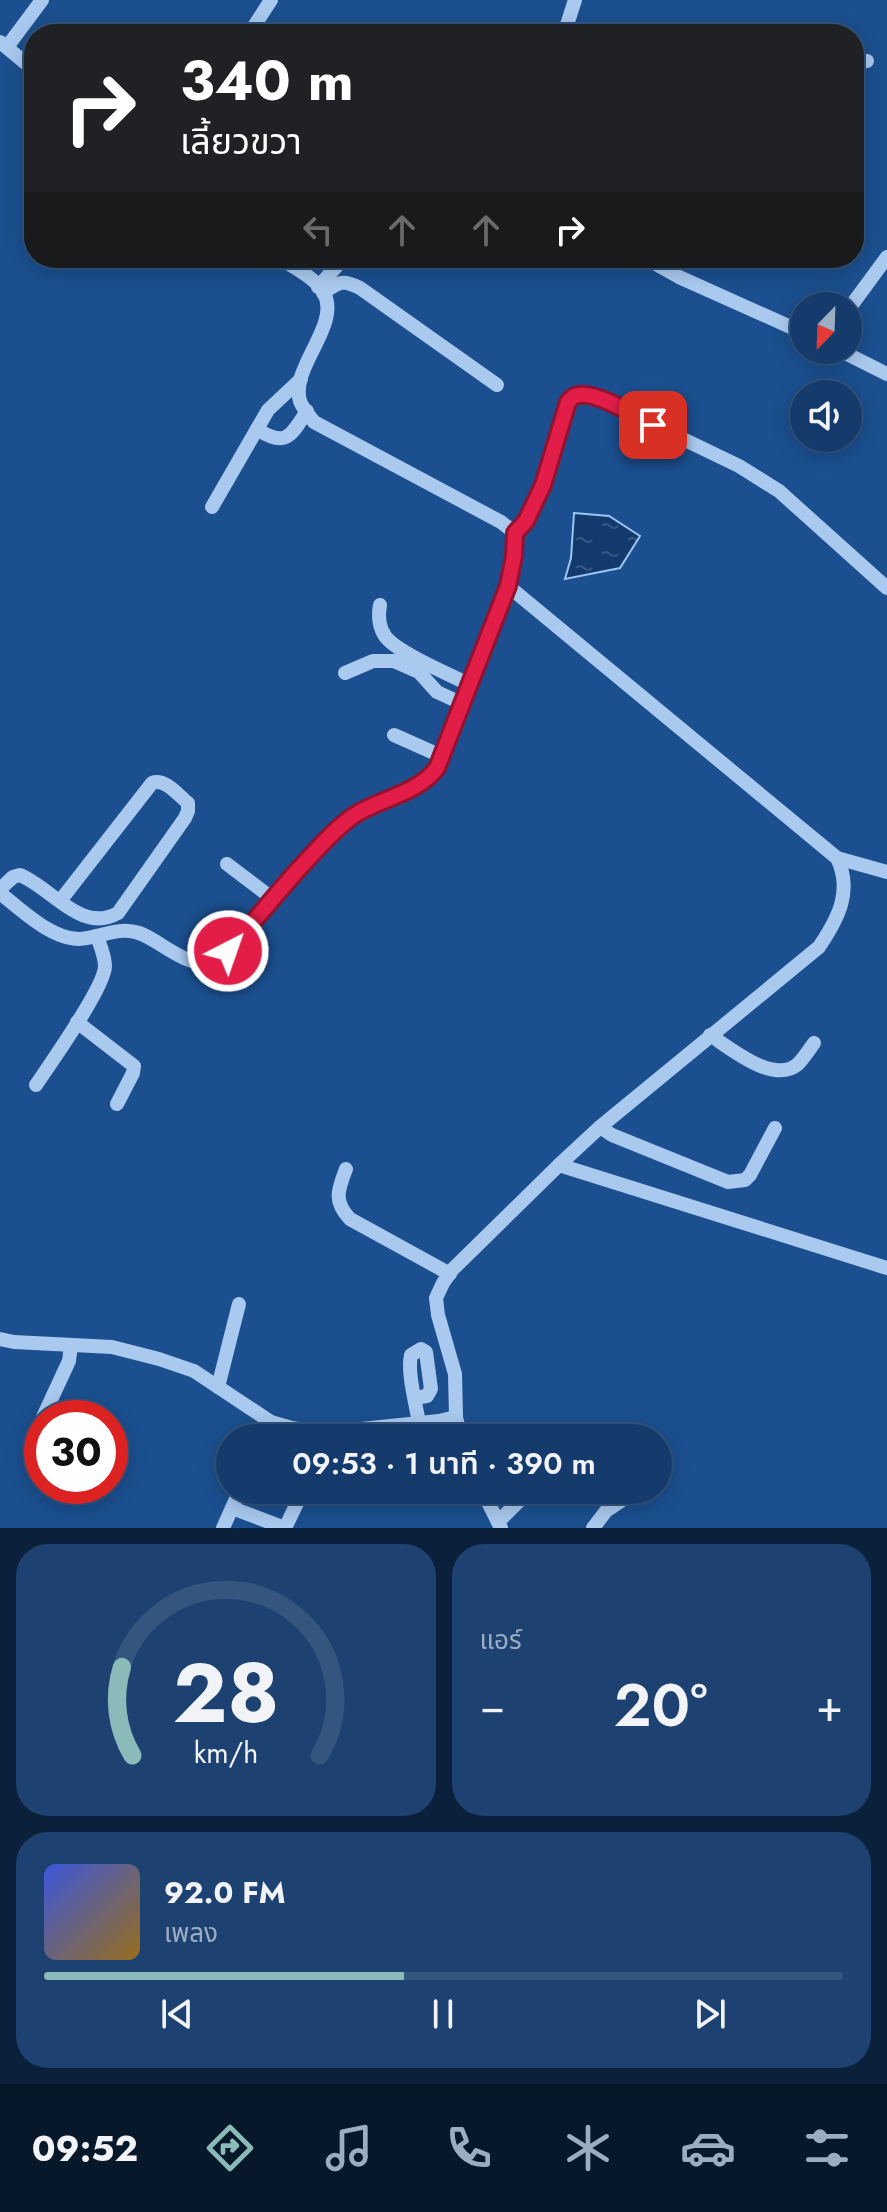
<!DOCTYPE html>
<html lang="th">
<meta charset="utf-8">
<style>
:root{--surface:#143b6b;--page:#1d4271;--text:#f1f3f6;--muted:#9dadc1;--line:#33557e;--accent:#8bbbb9}
body{margin:0;font-family:Jost,"Noto Sans Thai",sans-serif;background:var(--page);color:var(--text);height:100vh;display:flex;flex-direction:column;font-size:30px;white-space:nowrap}
*{box-sizing:border-box;margin:0}
p{font-size:26px;color:var(--muted)}
.icon{flex:none;width:44px;height:44px;fill:none;stroke:currentColor;stroke-width:2;stroke-linecap:round;stroke-linejoin:round}
.map{position:relative;height:1528px;overflow:hidden}
.side{display:flex;flex-direction:column;gap:16px;padding:16px;background:#0b203b;flex:1}
.side>*{flex:none}
.hud{position:absolute;left:24px;top:24px;width:840px;height:244px;border-radius:32px;box-shadow:0 4px 20px #0003,0 0 0 2px var(--line);background:#202124;color:#fff;overflow:hidden}
.needle{width:52px;rotate:203deg}
.tools{position:absolute;left:790px;top:292px;display:grid;gap:16px}
.tools a{display:grid;place-items:center;width:72px;height:72px;border-radius:50%;background:var(--surface);box-shadow:0 4px 20px #0003,0 0 0 2px var(--line);font-size:40px}
.speed{position:absolute;left:24px;top:1400px;display:flex;gap:16px;font-size:40px;font-weight:700;text-align:center}
.speed>*{display:grid;place-content:center;width:104px;height:104px;border-radius:50%;background:var(--surface);box-shadow:0 4px 20px #0003,0 0 0 2px var(--line);line-height:1}
.speed .limit{border:12px solid #d22;background:#fff;color:#111}
.pin{position:absolute;display:grid;place-items:center;width:68px;height:68px;color:#fff;margin:-34px;border-radius:16px;box-shadow:0 4px 12px #0006}
.me{position:absolute;width:88px;margin:-44px;rotate:41deg;stroke-linejoin:round;filter:drop-shadow(0 0 6px #0008)}
.turn{display:flex;align-items:center;gap:28px;height:168px;padding:0 24px;font-size:36px}
.turn .icon{width:104px;height:104px;stroke-width:2.5}
.turn b{display:block;font-size:56px;line-height:68px}
.lanes{display:flex;align-items:center;height:76px;padding:0 24px;background:#0003;justify-content:center;gap:40px;direction:ltr}
.lanes .off{opacity:.35}
.big{font-size:60px;font-weight:600;line-height:1.1}
.side .card{flex:1;display:flex;flex-direction:column;justify-content:center;gap:12px;min-width:0;padding:0 28px;border-radius:32px;background:var(--page)}
.side .dial{align-items:center;gap:0}
.dial svg{height:208px;overflow:visible;fill:none;stroke:var(--line);stroke-width:7;stroke-linecap:round;text-anchor:middle}
.dial text{fill:var(--text);stroke:none}
.song{display:flex;align-items:center;gap:24px}
.cover{width:96px;height:96px;border-radius:12px;background:linear-gradient(135deg,hsl(230 70% 55%),hsl(40 70% 35%))}
.played{height:8px;border-radius:4px;background:linear-gradient(90deg,var(--accent) 45%,var(--line) 45%)}
.keys{display:flex;justify-content:space-around;direction:ltr}
.heat{display:flex;justify-content:space-between;align-items:center;font-size:44px;direction:ltr}
.side .tiles{flex:1;display:grid;gap:16px;grid-template-columns:1fr 1fr}
.card:last-child{grid-column:span 2}
.trip{position:absolute;left:216px;top:1424px;width:456px;height:80px;border-radius:40px;background:var(--surface);box-shadow:0 4px 20px #0003,0 0 0 2px var(--line);font-weight:600;line-height:80px;text-align:center}
.menu{display:flex;height:128px;justify-content:space-around;align-items:center;background:#08182b;color:var(--muted)}
.menu .icon{width:56px;height:56px}
.menu .selected{color:var(--accent)}
.menu b{font-size:36px;color:var(--text)}
.map>svg:first-child{display:block}
</style>
<div class="map">
<svg width="887" height="1528" viewBox="0 0 887 1528">
<defs>
<pattern id="water-ripples" width="26" height="14" patternUnits="userSpaceOnUse" patternTransform="scale(2)"><rect width="26" height="14" fill="#123a6d"/><path d="M2 4q2-2 4 0t4 0M15 11q2-2 4 0t4 0" fill="none" stroke="#365883"/></pattern>
</defs>
<rect width="100%" height="100%" fill="#1b4f8f"/>
<path fill="url(#water-ripples)" stroke="#9cc4f0" stroke-width="2" d="M 574,513 L 609,516 L 640,536 L 620,568 L 565,579 L 571,558 Z"/>
<g fill="none" stroke-linecap="round" stroke-linejoin="round">
<path stroke="#a9c9ee" stroke-width="2" stroke-dasharray="4 6" stroke-linecap="butt" d="M 580,30 L 594,34"/>
<g stroke="#a9c9ee" stroke-width="14">
<path d="M 249,34 L 271,0"/>
<path d="M 564,34 L 575,0"/>
<path d="M 0,42 L 34,70"/>
<path d="M 7,47 L 42,0"/>
<path d="M 854,64 L 867,61"/>
<path d="M 645,258 L 679,277 L 804,333"/>
<path d="M 318,287 L 344,258"/>
<path d="M 323,293 C 339,282 342,279 360,288 L 497,385"/>
<path d="M 848,310 L 887,257"/>
<path d="M 839,350 L 887,374"/>
<path d="M 257,429 C 286,448 291,436 307,411"/>
<path d="M 212,507 L 268,410 L 301,379"/>
<path d="M 515,533 C 546,498 555,447 568,402 C 577,393 584,395 596,397 L 739,466 L 779,491 L 887,588"/>
<path d="M 380,605 C 378,616 379,627 385,636 C 396,652 449,674 468,684"/>
<path d="M 345,673 L 373,661 L 394,661 L 419,672 L 437,692 L 461,703"/>
<path d="M 394,735 L 441,756"/>
<path d="M 837,858 L 887,872"/>
<path d="M 227,864 L 273,899"/>
<path d="M 0,889 L 13,877 L 20,875 C 52,888 81,934 118,913 L 185,818 L 188,811 L 188,803 C 178,795 165,778 152,783 L 60,901"/>
<path d="M 0,893 C 20,909 51,939 79,939 C 99,938 118,926 139,933 C 160,940 188,970 212,961 C 218,959 223,954 228,951 C 251,925 273,898 296,872 C 314,853 331,832 353,817 C 380,798 416,795 437,768 L 508,586 L 514,556 L 515,533 L 501,522 L 314,422 C 310,416 302,408 300,401 C 290,367 341,326 324,293 C 316,278 294,268 280,258"/>
<path d="M 77,1022 L 134,1066 L 133,1073 L 117,1104"/>
<path d="M 710,1035 C 730,1048 774,1085 798,1064 C 804,1058 809,1050 814,1043"/>
<path d="M 36,1085 C 50,1064 105,987 105,966 C 105,956 100,945 97,936"/>
<path d="M 600,1127 L 612,1135 L 728,1182 L 745,1180 L 750,1175 L 775,1128"/>
<path d="M 559,1165 L 887,1268"/>
<path d="M 346,1169 C 338,1190 333,1201 350,1219 L 450,1274"/>
<path d="M 0,1339 L 14,1342 L 112,1347 L 159,1359 L 194,1371 L 271,1422 L 292,1428 L 322,1433 L 439,1421 L 456,1417 L 461,1438"/>
<path d="M 218,1387 L 239,1304"/>
<path d="M 415,1398 L 427,1396 L 431,1389 L 426,1352 L 421,1349 L 411,1355 C 407,1373 416,1404 419,1423"/>
<path d="M 43,1417 L 69,1361 L 71,1345"/>
<path d="M 456,1417 L 455,1374 L 438,1315 L 436,1298 L 443,1283 L 452,1270 L 559,1165 L 600,1127 L 819,947 C 838,919 853,891 837,858 L 508,586"/>
<path d="M 264,1438 L 271,1422"/>
<path d="M 482,1490 L 501,1528"/>
<path d="M 232,1508 L 285,1528"/>
<path d="M 498,1522 L 530,1490"/>
<path d="M 223,1528 L 240,1490"/>
<path d="M 285,1528 L 300,1497"/>
<path d="M 593,1528 L 606,1511 L 621,1501 L 621,1490"/>
</g>
</g>
<g fill="none" stroke-linecap="round" stroke-linejoin="round">
<defs>
<path id="route" d="M 228,951 C 251,925 273,898 296,872 C 314,853 331,832 353,816 C 380,798 416,795 437,768 L 508,586 L 514,556 L 515,533 L 526,521 L 543,485 L 568,402 C 572,398 572,396 579,395 C 598,392 635,416 653,425"/>
</defs>
<use href="#route" stroke="#92132f" stroke-width="20"/>
<use href="#route" stroke="#e11d48" stroke-width="14"/>
</g>
</svg>
<div class="tools">
<a><svg class="needle" viewBox="-14 -14 28 28"><path d="M0-13l5 13h-10z" fill="#e53935"/><path d="M0 13l5-13h-10z" fill="#9dadc1"/></svg></a>
<a><svg class="icon" aria-label="sound" viewBox="0 0 24 24"><path d="M4 9h4l5-4v14l-5-4H4zM17 9q2 3 0 6"/></svg></a>
</div>
<div class="speed"><div class="limit">30</div></div>
<div class="pin" style="left:653px;top:425px;background:#d93025"><svg class="icon" aria-label="arrive" viewBox="0 0 24 24"><path d="M6 21V4h12l-3 4 3 4H6"/></svg></div>
<svg class="me" style="left:228px;top:951px" viewBox="-20 -20 40 40"><circle r="17" fill="#e11d48" stroke="#fff" stroke-width="3"/><path d="M0-11L8 9 0 5-8 9z" fill="#fff"/></svg>
<div class="trip">09:53 · 1 นาที · 390 m</div>
<div class="hud">
<div class="turn"><svg class="icon" aria-label="right" viewBox="0 0 24 24"><path d="M7 20v-9h11M14 6l5 5-5 5"/></svg><div><b>340 m</b>เลี้ยวขวา</div></div>
<div class="lanes"><svg class="icon off" aria-label="left" viewBox="0 0 24 24"><path d="M17 20v-9H6M10 6l-5 5 5 5"/></svg><svg class="icon off" aria-label="ahead" viewBox="0 0 24 24"><path d="M12 20V5M6 11l6-6 6 6"/></svg><svg class="icon off" aria-label="ahead" viewBox="0 0 24 24"><path d="M12 20V5M6 11l6-6 6 6"/></svg><svg class="icon" aria-label="right" viewBox="0 0 24 24"><path d="M7 20v-9h11M14 6l5 5-5 5"/></svg></div>
</div>
</div>
<section class="side">
<div class="tiles">
<div class="card dial"><svg viewBox="0 0 100 80">
<path d="M14 69A42 42 0 1 1 86 69"/>
<path d="M14 69A42 42 0 0 1 10 35" stroke="#8bbbb9"/>
<text x="50" y="56" font-size="32" font-weight="700">28</text>
<text x="50" y="72" font-size="11">km/h</text>
</svg></div>
<div class="card"><p>แอร์</p>
<div class="heat"><a>−</a><b class="big">20°</b><a>+</a></div>
</div>
<div class="card">
<div class="song"><i class="cover"></i><div><b>92.0 FM</b><p>เพลง</p></div></div>
<div class="played"></div>
<div class="keys"><svg class="icon" aria-label="previous" viewBox="0 0 24 24"><path d="M18 5L8 12l10 7zM5 5v14"/></svg><svg class="icon" aria-label="pause" viewBox="0 0 24 24"><path d="M8 5v14M16 5v14"/></svg><svg class="icon" aria-label="next" viewBox="0 0 24 24"><path d="M6 5l10 7-10 7zM19 5v14"/></svg></div>
</div>
</div>
</section>
<nav class="menu">
<b>09:52</b>
<svg class="icon selected" aria-label="directions" viewBox="0 0 24 24"><path d="M12 3l9 9-9 9-9-9zM9 14v-3h6M13 9l2 2-2 2"/></svg>
<svg class="icon" aria-label="music" viewBox="0 0 24 24"><path d="M9 18V5l10-2v13"/><circle cx="6" cy="18" r="3"/><circle cx="16" cy="16" r="3"/></svg>
<svg class="icon" aria-label="phone" viewBox="0 0 24 24"><path d="M5 4h4l2 5-3 2q2 4 5 5l2-3 5 2v4C11 20 4 13 5 4z"/></svg>
<svg class="icon" aria-label="climate" viewBox="0 0 24 24"><path d="M12 3v18M4 7l16 10M4 17L20 7"/></svg>
<svg class="icon" aria-label="car" viewBox="0 0 24 24"><path d="M5 17H2v-5l4-1 3-4h7l3 4 3 1v5h-3M9 17h6M6 11h13"/><circle cx="7" cy="17" r="2"/><circle cx="17" cy="17" r="2"/></svg>
<svg class="icon" aria-label="filters" viewBox="0 0 24 24"><path d="M4 7h16M4 17h16"/><circle cx="9" cy="7" r="2"/><circle cx="15" cy="17" r="2"/></svg>
</nav>
